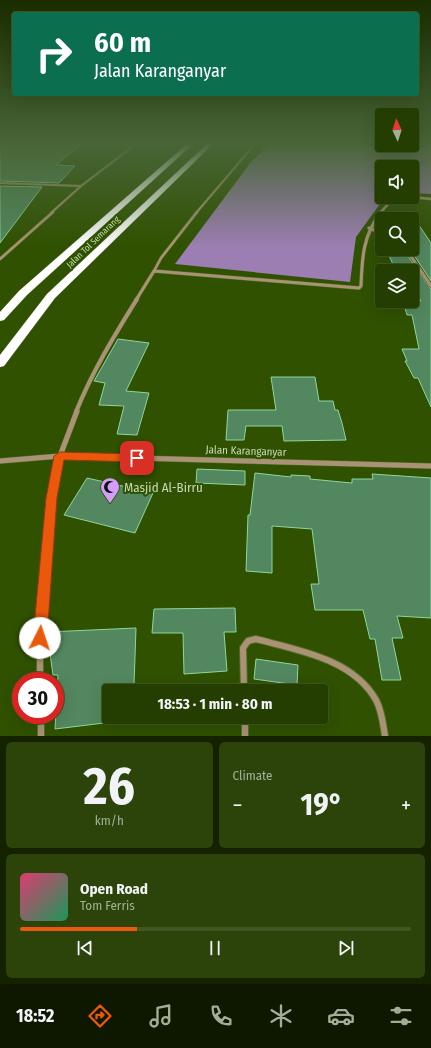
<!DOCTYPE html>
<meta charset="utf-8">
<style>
:root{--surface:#243d00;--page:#2c440a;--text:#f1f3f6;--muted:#a3ae99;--line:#415622;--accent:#ea580c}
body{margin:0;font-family:"Fira Sans Condensed",sans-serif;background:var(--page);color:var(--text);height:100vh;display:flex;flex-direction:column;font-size:15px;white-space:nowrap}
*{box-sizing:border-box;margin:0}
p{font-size:13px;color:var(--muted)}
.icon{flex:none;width:22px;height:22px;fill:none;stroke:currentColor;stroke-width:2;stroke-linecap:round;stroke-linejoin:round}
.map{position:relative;height:736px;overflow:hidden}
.side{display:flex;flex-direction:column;gap:6px;padding:6px;background:#142200;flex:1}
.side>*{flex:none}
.top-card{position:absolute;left:12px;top:12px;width:407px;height:84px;border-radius:4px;box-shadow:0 4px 16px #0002,0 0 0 1px var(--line);background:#0b6e4f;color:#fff;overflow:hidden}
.needle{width:26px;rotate:356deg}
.controls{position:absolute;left:375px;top:108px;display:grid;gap:8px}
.controls a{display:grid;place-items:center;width:44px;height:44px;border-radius:4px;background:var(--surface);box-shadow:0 4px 16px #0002,0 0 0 1px var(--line);font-size:20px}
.speed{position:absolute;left:12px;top:672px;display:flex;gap:8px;font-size:20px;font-weight:700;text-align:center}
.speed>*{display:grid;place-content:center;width:52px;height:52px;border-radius:50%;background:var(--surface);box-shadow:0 4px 16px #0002,0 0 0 1px var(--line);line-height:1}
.speed .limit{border:6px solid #d22;background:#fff;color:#111}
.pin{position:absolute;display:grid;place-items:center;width:34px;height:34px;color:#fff;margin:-17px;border-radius:8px;box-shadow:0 2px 6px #0006}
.me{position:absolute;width:44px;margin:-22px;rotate:4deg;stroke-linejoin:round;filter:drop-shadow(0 0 3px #0008)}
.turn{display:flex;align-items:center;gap:14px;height:84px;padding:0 16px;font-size:18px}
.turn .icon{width:52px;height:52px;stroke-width:2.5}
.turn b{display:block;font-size:28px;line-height:34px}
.big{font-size:30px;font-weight:700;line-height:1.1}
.side .tile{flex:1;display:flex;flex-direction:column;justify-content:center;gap:6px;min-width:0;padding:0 14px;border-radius:6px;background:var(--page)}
.side .dial{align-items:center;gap:0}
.dial b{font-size:52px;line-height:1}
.song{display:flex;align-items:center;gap:12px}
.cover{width:48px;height:48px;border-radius:6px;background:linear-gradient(135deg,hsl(340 70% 55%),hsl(150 70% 35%))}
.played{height:4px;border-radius:2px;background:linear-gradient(90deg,var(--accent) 30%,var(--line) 30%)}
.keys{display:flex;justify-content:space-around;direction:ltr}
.heat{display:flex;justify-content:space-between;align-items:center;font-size:22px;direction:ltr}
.side .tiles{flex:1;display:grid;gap:6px;grid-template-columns:1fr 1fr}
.tile:last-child{grid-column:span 2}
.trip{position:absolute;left:102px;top:684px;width:226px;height:40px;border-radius:4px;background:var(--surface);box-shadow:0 4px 16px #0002,0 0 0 1px var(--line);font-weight:700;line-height:40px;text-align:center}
.tab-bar{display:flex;height:64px;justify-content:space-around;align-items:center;background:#0e1800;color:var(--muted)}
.tab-bar .icon{width:28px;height:28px}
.tab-bar .current{color:var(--accent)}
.tab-bar b{font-size:18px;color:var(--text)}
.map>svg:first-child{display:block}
</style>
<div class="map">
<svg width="431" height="736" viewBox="0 0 431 736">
<rect width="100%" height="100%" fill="#305100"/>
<path fill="#9c7eb2" d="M 269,144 L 412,145 L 412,144 L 431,144 L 431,194 L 412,193 L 412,167 L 382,167 L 382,197 L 385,197 L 356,237 L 350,282 L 175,264 L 251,162 Z"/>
<g fill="#53875f" stroke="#8dd79f">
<path d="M 0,144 L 81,144 L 56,165 L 75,166 L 59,183 L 0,181 Z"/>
<path d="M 0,186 L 42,187 L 0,243 Z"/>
<path d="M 412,215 L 431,243 L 431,281 L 410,249 L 412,249 Z"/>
<path d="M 386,249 L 403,249 L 431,289 L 431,407 L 418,378 L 414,378 L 405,361 L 407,361 L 402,349 L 419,349 L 412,315 L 407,315 L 403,301 L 421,301 L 412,288 L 412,271 L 396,271 Z"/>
<path d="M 118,339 L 149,343 L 126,391 L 149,393 L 137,435 L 117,434 L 124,406 L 99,405 L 105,383 L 94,381 Z"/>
<path d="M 271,377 L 315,377 L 319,401 L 333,401 L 335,410 L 338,410 L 342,423 L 346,440 L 284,441 L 282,426 L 246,426 L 244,440 L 226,440 L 228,410 L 276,410 Z"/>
<path d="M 197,469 L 245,471 L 245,485 L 196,483 Z"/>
<path d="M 255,473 L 291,477 L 291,475 L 310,476 L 310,479 L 352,483 L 352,479 L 373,479 L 372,474 L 431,478 L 431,618 L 397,616 L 403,638 L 392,638 L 401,680 L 382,680 L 375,639 L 370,639 L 363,610 L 315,610 L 311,584 L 319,584 L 312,529 L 272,526 L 272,573 L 246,571 L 248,515 L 250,515 Z"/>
<path d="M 87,478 L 153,493 L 135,533 L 64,515 Z"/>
<path d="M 235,608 L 236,632 L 224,632 L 227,671 L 184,674 L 183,633 L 152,633 L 154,609 Z"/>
<path d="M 136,628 L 134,685 L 140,685 L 139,691 L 109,691 L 109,717 L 138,717 L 137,719 L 55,729 L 58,675 L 53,675 L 47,632 Z"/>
<path d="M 256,659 L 298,665 L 297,685 L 254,679 Z"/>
</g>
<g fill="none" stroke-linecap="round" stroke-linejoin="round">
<defs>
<g id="service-far1">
<path d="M 0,183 L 80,186"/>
<path d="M 51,213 L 81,186 L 136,144"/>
<path d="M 196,213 L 255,144"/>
</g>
<g id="service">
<path d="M 0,259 L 53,212"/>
<path d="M 154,271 L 161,258 L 197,212"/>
</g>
<g id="minor-far4">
<path d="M 411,197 L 431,199"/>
<path d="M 380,213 L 392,200 L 399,197"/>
</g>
<g id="minor-far3">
<path d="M 369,228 L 382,233"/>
<path d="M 406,249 L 431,286"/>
<path d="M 136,300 L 154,271 L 359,288 L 361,286 C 362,258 363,235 381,212"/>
</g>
<path id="minor-far2" d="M 76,412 C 92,372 114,336 137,299"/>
<g id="minor-far1">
<path d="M 0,461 L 60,456 L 431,466"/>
<path d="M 47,555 L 51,498 L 60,456 L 77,411"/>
</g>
<g id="minor">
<path d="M 40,681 L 40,638 L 47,554"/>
<path d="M 244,691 L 243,648 L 248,641 L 256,639 C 298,650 353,659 376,700 C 382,711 383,724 385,736"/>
<path d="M 41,715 L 41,736"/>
<path d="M 245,717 L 245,736"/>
</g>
<g id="motorway">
<path d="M 187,144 L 193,144 L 27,295 L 4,320 L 0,321 L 0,312 L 19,291 Z"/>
<path d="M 207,144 L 213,144 L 55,298 L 4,366 L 0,367 L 0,355 L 47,294 Z"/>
</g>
</defs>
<use href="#service-far1" stroke="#516f28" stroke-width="2.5"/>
<use href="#service" stroke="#516f28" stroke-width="3.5"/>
<use href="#minor-far4" stroke="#516f28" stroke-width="3"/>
<use href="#minor-far3" stroke="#516f28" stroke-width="4"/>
<use href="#minor-far2" stroke="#516f28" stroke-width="5"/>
<use href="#minor-far1" stroke="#516f28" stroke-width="6"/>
<use href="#minor" stroke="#516f28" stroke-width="8"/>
<use href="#motorway" stroke="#516f28" stroke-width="1"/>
<use href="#service-far1" stroke="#ab9276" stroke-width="2"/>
<use href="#service" stroke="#ab9276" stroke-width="2.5"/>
<use href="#minor-far4" stroke="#ab9276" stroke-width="2.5"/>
<use href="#minor-far3" stroke="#ab9276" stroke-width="3"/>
<use href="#minor-far2" stroke="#ab9276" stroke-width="4"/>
<use href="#minor-far1" stroke="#ab9276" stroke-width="5"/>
<use href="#minor" stroke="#ab9276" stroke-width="6"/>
<use href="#motorway" fill="#fff" fill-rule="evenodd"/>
</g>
<linearGradient id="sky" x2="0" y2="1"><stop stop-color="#1a2d00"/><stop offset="0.58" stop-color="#486537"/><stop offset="1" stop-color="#486537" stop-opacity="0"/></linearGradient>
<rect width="431" height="247" fill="url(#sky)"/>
<path fill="#ea580c" stroke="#983908" d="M 60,452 L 137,454 L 142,458 L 137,462 L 64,460 L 57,498 L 47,638 L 45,643 L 40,645 L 35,643 L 33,638 L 46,498 L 54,456 Z"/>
<defs>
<symbol id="mosque-pin" viewBox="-11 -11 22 30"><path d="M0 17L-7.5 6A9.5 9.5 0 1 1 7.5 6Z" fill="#d59cfb" stroke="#305100"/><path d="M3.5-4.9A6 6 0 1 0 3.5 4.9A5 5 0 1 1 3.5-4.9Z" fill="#111"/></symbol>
</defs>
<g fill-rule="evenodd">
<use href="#mosque-pin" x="99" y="476" width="22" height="30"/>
</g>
<g text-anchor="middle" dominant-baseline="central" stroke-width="4" stroke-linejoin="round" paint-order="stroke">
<g font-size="9" fill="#c6dab5" stroke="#305100">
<text transform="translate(93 242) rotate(-44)">Jalan Tol Semarang</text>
</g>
<g font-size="11" fill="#c6dab5" stroke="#305100">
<text transform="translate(246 451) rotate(2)">Jalan Karanganyar</text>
</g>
<g font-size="13" fill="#c6dab5" stroke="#305100" text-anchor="start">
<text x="124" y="487">Masjid Al-Birru</text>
</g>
</g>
</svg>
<div class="controls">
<a><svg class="needle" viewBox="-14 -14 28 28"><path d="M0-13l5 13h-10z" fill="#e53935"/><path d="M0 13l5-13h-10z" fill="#a3ae99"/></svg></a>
<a><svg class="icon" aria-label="sound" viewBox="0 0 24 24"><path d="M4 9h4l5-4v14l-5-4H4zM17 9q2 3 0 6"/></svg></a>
<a><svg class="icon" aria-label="search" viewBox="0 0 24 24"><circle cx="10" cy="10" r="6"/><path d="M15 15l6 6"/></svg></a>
<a><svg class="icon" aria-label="layers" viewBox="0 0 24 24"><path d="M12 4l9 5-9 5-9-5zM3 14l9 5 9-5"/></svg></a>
</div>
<div class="speed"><div class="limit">30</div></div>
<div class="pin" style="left:137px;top:458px;background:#d93025"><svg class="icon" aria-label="arrive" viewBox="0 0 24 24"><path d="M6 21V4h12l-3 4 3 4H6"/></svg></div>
<svg class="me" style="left:40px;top:638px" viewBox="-20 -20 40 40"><circle r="19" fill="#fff"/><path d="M0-13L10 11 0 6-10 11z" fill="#ea580c"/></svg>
<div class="trip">18:53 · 1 min · 80 m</div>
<div class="top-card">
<div class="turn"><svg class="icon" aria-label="right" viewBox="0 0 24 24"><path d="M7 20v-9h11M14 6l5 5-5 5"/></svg><div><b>60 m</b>Jalan Karanganyar</div></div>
</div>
</div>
<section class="side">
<div class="tiles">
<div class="tile dial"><b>26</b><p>km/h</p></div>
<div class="tile"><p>Climate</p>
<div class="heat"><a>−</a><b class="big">19°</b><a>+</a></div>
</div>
<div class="tile">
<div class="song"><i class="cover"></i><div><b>Open Road</b><p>Tom Ferris</p></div></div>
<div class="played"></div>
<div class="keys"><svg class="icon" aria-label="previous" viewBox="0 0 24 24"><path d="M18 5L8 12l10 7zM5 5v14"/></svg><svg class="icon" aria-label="pause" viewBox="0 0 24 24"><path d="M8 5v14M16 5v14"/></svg><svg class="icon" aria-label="next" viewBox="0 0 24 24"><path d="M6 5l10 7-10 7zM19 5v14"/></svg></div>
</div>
</div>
</section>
<nav class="tab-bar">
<b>18:52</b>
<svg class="icon current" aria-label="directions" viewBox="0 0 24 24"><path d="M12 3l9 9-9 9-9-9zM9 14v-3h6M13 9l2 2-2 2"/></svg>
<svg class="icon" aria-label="music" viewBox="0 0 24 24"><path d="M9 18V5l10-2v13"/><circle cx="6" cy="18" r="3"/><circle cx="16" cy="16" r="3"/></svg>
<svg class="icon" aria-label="phone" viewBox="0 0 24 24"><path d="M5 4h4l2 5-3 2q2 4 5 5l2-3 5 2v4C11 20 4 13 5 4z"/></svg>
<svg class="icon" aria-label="climate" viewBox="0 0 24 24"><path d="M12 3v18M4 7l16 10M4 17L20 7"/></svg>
<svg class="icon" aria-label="car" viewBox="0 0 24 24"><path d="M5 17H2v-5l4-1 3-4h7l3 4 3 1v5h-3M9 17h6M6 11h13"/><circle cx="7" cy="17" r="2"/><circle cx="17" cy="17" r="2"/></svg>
<svg class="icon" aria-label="filters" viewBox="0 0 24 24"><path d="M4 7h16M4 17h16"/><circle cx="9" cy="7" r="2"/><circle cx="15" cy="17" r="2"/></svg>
</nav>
